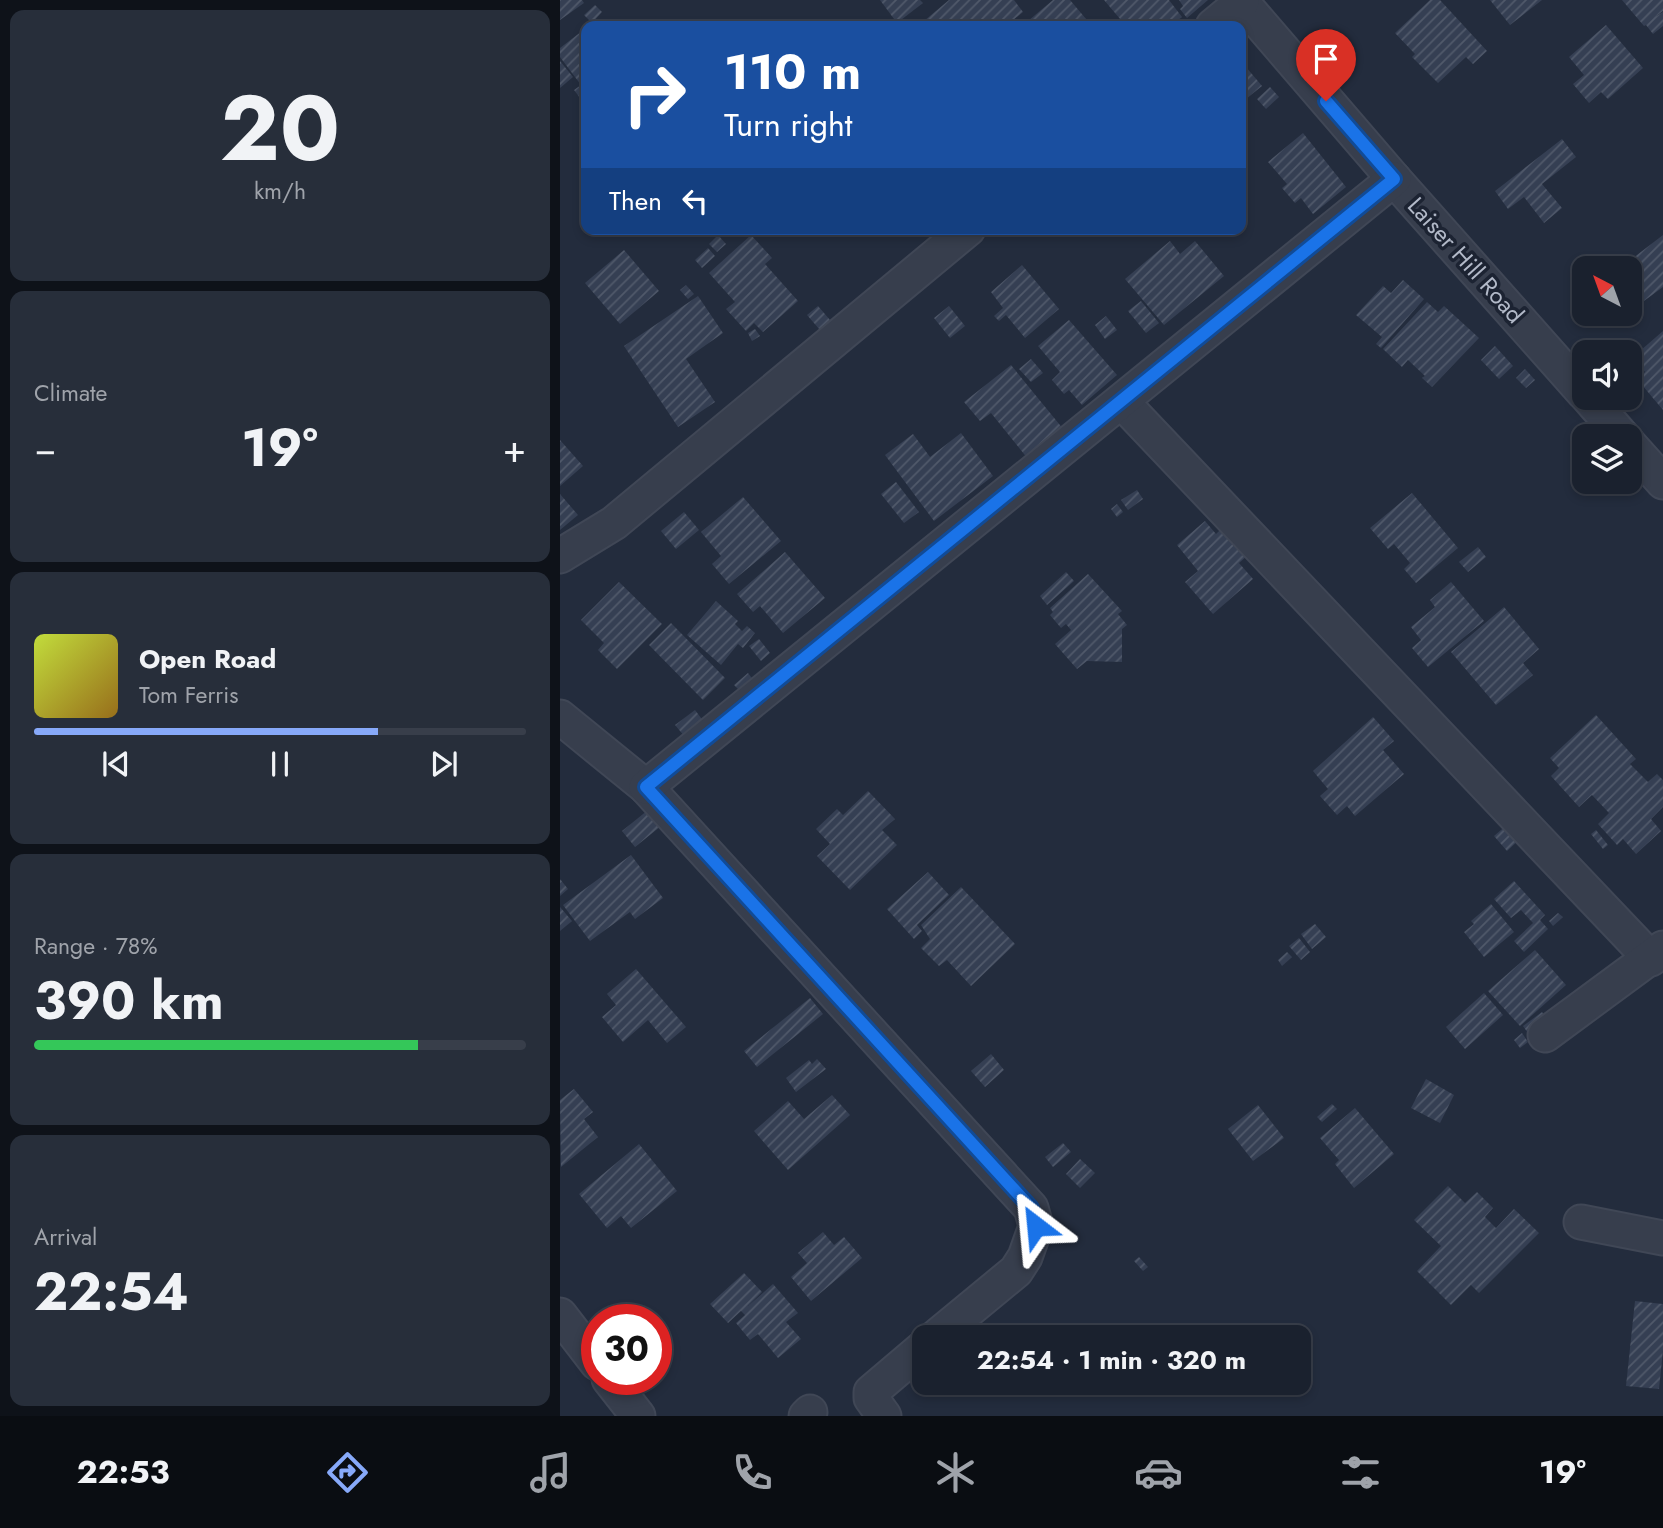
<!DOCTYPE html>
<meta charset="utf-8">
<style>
:root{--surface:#1a212e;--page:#272e3a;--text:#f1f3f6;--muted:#9fa3aa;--line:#383e4a;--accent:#87a9f9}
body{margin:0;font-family:Jost,sans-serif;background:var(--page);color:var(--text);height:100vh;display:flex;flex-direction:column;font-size:26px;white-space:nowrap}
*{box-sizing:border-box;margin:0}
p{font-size:23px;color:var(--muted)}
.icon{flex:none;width:38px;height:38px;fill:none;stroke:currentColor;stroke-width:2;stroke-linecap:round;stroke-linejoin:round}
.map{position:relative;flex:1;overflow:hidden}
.drawer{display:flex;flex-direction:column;gap:10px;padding:10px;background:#0e1219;width:560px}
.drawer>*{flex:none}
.top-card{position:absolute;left:21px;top:21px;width:665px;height:214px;border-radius:14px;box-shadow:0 4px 10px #0003,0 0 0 2px var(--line);background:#1a4fa0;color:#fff;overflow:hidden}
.needle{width:46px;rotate:319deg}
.fabs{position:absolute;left:1012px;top:256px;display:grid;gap:14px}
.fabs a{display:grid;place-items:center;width:70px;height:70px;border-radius:14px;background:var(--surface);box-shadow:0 4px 10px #0003,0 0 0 2px var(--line);font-size:35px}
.speed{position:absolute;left:21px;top:1304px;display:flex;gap:14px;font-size:35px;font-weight:700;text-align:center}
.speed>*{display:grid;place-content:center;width:91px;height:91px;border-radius:50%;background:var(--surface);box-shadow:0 4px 10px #0003,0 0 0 2px var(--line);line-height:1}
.speed .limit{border:10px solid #d22;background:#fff;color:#111}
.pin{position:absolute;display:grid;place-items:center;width:60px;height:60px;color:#fff;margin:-72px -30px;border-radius:50% 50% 50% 0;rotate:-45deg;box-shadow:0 0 7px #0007}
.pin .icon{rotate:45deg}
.me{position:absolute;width:77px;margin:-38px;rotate:331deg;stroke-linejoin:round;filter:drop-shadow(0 0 5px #0008)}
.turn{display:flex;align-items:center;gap:24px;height:147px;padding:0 28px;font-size:32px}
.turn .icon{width:91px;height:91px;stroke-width:2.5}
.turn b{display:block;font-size:49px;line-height:60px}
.then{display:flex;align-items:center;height:66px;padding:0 28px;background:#0003;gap:14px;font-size:26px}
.big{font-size:52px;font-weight:700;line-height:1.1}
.drawer .card{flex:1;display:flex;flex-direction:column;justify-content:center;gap:10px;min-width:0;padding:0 24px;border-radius:14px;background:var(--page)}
.drawer .dial{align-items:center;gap:0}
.dial b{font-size:91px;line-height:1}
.song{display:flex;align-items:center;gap:21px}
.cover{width:84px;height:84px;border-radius:10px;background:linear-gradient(135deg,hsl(70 70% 55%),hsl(40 70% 35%))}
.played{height:7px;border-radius:4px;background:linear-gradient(90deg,var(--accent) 70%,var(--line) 70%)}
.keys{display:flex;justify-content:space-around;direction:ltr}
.heat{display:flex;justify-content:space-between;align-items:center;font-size:38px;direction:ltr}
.charge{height:10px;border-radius:5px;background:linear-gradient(90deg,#34c759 78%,var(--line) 0)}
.trip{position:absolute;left:352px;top:1325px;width:399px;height:70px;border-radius:14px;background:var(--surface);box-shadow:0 4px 10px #0003,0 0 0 2px var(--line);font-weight:700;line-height:70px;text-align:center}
.tabs{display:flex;height:112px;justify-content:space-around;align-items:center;background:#0a0d12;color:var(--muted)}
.tabs .icon{width:49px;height:49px}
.tabs .on{color:var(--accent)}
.tabs b{font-size:32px;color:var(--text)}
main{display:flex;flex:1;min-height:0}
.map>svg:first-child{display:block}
</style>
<main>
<section class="drawer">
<div class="card dial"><b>20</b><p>km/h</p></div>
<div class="card"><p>Climate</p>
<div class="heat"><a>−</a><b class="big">19°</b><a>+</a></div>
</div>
<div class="card">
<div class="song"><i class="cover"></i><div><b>Open Road</b><p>Tom Ferris</p></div></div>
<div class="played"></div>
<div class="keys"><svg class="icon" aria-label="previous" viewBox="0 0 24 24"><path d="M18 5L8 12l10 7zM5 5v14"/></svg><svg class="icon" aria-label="pause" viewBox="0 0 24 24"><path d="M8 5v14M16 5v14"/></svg><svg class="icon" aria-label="next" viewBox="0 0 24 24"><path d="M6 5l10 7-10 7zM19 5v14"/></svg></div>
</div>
<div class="card"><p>Range · 78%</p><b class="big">390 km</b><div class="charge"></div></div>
<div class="card"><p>Arrival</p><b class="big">22:54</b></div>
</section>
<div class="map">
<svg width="1103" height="1416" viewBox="0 0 1103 1416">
<defs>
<pattern id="building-hatch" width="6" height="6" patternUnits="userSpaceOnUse" patternTransform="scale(1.75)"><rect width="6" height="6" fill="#353f53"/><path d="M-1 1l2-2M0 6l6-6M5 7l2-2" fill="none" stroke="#50596a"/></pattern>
</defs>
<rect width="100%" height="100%" fill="#232c3d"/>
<g fill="url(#building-hatch)">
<path d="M 0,0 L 22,0 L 24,3 L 0,20 Z"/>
<path d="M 320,0 L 360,0 L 363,3 L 337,23 Z"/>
<path d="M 389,0 L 454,0 L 463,12 L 446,26 L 368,26 L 364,21 Z"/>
<path d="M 493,0 L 510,0 L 532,26 L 462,26 Z"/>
<path d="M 544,0 L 609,0 L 622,17 L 610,26 L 566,26 Z"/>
<path d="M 619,0 L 648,0 L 627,18 L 620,9 L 623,6 Z"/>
<path d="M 870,0 L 880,0 L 927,51 L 913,64 L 906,57 L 878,83 L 852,57 L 855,54 L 835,33 Z"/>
<path d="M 930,0 L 982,0 L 950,25 Z"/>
<path d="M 1062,0 L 1103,0 L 1103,11 L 1095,17 L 1103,12 L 1103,26 L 1093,34 L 1086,25 L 1084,26 Z"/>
<path d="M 35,5 L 42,12 L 32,23 L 24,15 Z"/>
<path d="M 1046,25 L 1083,68 L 1048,99 L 1041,92 L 1029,103 L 1013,84 L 1024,75 L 1009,57 Z"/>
<path d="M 26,28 L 26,106 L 14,90 L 21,85 L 0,57 L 0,48 Z"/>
<path d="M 0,61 L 13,77 L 0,88 Z"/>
<path d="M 686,67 L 702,86 L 681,103 L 681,72 Z"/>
<path d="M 710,87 L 719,97 L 706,109 L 697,99 Z"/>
<path d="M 743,133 L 786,187 L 753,214 L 741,198 L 735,203 L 722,188 L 727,184 L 708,162 Z"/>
<path d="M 1002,139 L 1016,157 L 982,184 L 1002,208 L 984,223 L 964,197 L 948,209 L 935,191 Z"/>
<path d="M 158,235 L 166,244 L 157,252 L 149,244 Z"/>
<path d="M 191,235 L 212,258 L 205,264 L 238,301 L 203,332 L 194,323 L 186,331 L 166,309 L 175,302 L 149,273 Z"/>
<path d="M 1103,235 L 1103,287 L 1069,312 L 1069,268 L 1060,268 Z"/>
<path d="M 610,241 L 620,254 L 635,241 L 664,276 L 604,325 L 565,279 Z"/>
<path d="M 148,248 L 155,256 L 142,268 L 135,260 Z"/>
<path d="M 64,250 L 99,291 L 60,324 L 25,283 Z"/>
<path d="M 462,265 L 499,309 L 465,338 L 446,315 L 439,321 L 434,316 L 443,308 L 431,292 Z"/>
<path d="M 843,280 L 864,299 L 821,348 L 816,344 L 822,337 L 796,315 L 823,286 L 831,293 Z"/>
<path d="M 126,285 L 134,294 L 128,299 L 120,290 Z"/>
<path d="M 138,296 L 163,333 L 126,359 L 155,402 L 118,427 L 64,346 Z"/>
<path d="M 581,301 L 599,323 L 586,333 L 568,311 Z"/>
<path d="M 867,302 L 878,312 L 884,306 L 919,338 L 872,387 L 862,378 L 865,376 L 848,360 L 842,367 L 823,349 Z"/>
<path d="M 258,306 L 270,320 L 260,330 L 247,315 Z"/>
<path d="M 389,306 L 405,326 L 390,338 L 374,318 Z"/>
<path d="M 1045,313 L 1068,313 L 1053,324 Z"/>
<path d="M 546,316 L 557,330 L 545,339 L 535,325 Z"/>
<path d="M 509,320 L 557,375 L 522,405 L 509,390 L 504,394 L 492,380 L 500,372 L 478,346 Z"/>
<path d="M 195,329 L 200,336 L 192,341 L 188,333 Z"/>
<path d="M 1103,331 L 1103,410 L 1077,379 L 1085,372 L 1073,357 Z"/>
<path d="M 935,346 L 953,366 L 939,379 L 921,360 Z"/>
<path d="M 471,359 L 483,373 L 471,382 L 459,369 Z"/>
<path d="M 451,365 L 504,430 L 468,459 L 431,413 L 420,421 L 404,402 Z"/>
<path d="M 965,369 L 975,380 L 966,388 L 956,378 Z"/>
<path d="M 401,433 L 433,476 L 374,521 L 325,455 L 353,434 L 370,457 Z"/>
<path d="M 0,440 L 23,466 L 0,486 Z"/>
<path d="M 336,482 L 359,512 L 344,523 L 321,494 Z"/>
<path d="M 577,490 L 583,499 L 568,510 L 561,500 Z"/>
<path d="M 852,493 L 898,548 L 856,583 L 844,569 L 850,563 L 834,544 L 828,549 L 810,528 Z"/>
<path d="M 0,494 L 18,515 L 0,530 Z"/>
<path d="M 183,497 L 221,541 L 169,584 L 152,564 L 161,556 L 141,532 Z"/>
<path d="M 557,504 L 563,512 L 557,517 L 551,509 Z"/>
<path d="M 124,512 L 139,530 L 116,549 L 101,531 Z"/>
<path d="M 645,521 L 656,534 L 663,527 L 687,556 L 679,563 L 693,579 L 653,614 L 625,582 L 638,571 L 617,545 Z"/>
<path d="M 918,547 L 926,557 L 908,572 L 899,562 Z"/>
<path d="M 225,552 L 265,598 L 223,633 L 200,606 L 193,612 L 177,594 Z"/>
<path d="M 506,572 L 514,581 L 487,605 L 480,596 Z"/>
<path d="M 528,574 L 562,611 L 558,614 L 567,625 L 562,629 L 562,662 L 527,661 L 517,669 L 495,644 L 511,630 L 506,624 L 501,628 L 490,615 L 493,612 L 490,608 Z"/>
<path d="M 59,582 L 102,624 L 57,669 L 38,650 L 44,643 L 21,620 Z"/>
<path d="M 891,582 L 924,621 L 868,667 L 852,648 L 861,640 L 851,627 L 875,607 L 870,600 Z"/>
<path d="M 156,601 L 178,621 L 175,624 L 182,631 L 187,626 L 195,633 L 183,648 L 178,644 L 161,665 L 127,635 Z"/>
<path d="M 944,607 L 979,649 L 963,663 L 973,675 L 936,705 L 891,652 Z"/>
<path d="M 111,623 L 165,678 L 143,700 L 89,645 Z"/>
<path d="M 199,639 L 210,653 L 201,661 L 189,646 Z"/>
<path d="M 188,673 L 194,681 L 181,692 L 174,685 Z"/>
<path d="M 135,710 L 144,722 L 125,737 L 115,725 Z"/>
<path d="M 1036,715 L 1076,759 L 1070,764 L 1088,782 L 1097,774 L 1103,780 L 1103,807 L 1091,819 L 1101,831 L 1076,854 L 1063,839 L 1057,845 L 1038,824 L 1049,813 L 1032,795 L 1019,807 L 991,776 L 999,768 L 990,758 Z"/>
<path d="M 813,717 L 834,741 L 823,750 L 844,774 L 795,816 L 787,806 L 777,815 L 760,796 L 768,789 L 753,771 Z"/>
<path d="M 308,791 L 335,819 L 322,830 L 337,845 L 290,890 L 257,856 L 270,844 L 256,829 L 277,809 L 283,815 Z"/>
<path d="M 93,806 L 106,822 L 75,847 L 62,831 Z"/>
<path d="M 948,824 L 961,838 L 947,851 L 934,836 Z"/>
<path d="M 1036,830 L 1048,845 L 1043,849 L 1031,834 Z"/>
<path d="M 71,855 L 103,898 L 75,919 L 70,912 L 30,941 L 3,905 Z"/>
<path d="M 368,872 L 389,895 L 357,925 L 362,931 L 354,939 L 327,909 Z"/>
<path d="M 0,879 L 8,889 L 0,896 Z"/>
<path d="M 954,881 L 985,915 L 980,920 L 988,929 L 964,952 L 954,941 L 973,923 L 961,910 L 951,918 L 934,899 Z"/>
<path d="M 401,887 L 455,944 L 411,986 L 387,960 L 379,966 L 361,948 L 370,939 L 361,925 Z"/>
<path d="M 931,904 L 954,932 L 924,957 L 904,932 L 914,924 L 911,921 Z"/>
<path d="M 0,907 L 12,921 L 0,931 Z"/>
<path d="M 998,913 L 1003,917 L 993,926 L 989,921 Z"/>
<path d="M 755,924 L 766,937 L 752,949 L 741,934 Z"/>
<path d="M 739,938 L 750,952 L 741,960 L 729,946 Z"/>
<path d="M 975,950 L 1006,985 L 960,1026 L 928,991 Z"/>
<path d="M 727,952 L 732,957 L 722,966 L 718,960 Z"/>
<path d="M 76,969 L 126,1027 L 107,1043 L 88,1020 L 63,1042 L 42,1017 L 56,1005 L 47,994 Z"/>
<path d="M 924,993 L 943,1015 L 905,1049 L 886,1027 Z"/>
<path d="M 250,998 L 263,1014 L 197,1067 L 184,1051 Z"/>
<path d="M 982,1012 L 990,1024 L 971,1037 L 963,1026 Z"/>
<path d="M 962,1033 L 968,1042 L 960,1048 L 954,1040 Z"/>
<path d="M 431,1054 L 444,1070 L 425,1087 L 411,1071 Z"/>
<path d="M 257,1059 L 266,1069 L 236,1092 L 226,1078 L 249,1060 L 252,1064 Z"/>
<path d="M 866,1079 L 894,1095 L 880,1123 L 851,1108 Z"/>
<path d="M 14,1089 L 33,1112 L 24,1119 L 38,1137 L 1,1167 L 0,1100 Z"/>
<path d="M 272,1095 L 290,1115 L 228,1170 L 194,1131 L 228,1101 L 244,1119 Z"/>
<path d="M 772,1104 L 777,1109 L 762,1122 L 757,1117 Z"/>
<path d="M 698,1105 L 724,1138 L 693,1161 L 668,1129 Z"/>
<path d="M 795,1108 L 834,1154 L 794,1188 L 775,1164 L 779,1160 L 760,1138 Z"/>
<path d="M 503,1143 L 511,1152 L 493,1167 L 485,1157 Z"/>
<path d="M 79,1144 L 117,1191 L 71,1228 L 61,1216 L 47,1228 L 19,1194 Z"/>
<path d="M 520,1159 L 535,1173 L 520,1188 L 506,1174 Z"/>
<path d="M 888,1186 L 905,1203 L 917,1192 L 933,1208 L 925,1217 L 936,1228 L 954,1209 L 979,1233 L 919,1293 L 911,1285 L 891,1305 L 857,1271 L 881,1246 L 854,1220 Z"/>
<path d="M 263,1232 L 274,1245 L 284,1237 L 302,1258 L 251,1301 L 231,1277 L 247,1263 L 238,1253 Z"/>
<path d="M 579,1257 L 588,1267 L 583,1271 L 574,1261 Z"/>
<path d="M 184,1273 L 202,1292 L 188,1306 L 213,1284 L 238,1313 L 226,1322 L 241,1339 L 218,1358 L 198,1334 L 190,1340 L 176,1323 L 185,1315 L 181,1311 L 168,1323 L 150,1304 Z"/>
<path d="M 1075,1301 L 1103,1304 L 1103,1350 L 1099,1389 L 1066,1386 Z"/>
</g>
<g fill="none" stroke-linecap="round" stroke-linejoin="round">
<defs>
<g id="minor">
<path d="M 680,0 L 834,179 L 1024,393"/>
<path d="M 653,26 L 682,2"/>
<path d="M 1028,397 L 1062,436"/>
<path d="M 562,402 L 1091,959"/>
<path d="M 1069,444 L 1103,482"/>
<path d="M 0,556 L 54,523 L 408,229"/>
<path d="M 0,717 L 86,787 L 471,1208 L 476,1226 L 465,1257 L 456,1271 L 376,1337"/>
<path d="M 86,787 L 834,179"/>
<path d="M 985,1035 L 1103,948"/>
<path d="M 1021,1222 L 1103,1238"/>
<path d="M 0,1315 L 37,1363"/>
<path d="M 49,1379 L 78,1416"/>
<path d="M 246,1416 L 250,1412"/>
<path d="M 324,1416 L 311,1398 L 311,1392 L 364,1347"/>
</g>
</defs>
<use href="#minor" stroke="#404756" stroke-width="37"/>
<use href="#minor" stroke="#373e4d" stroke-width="33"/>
</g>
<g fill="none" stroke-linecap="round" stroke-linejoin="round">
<defs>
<path id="route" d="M 476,1226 L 471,1208 L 86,787 L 834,179 L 766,101"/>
</defs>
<use href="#route" stroke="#114b97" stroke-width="18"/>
<use href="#route" stroke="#1a73e8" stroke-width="12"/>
</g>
<g text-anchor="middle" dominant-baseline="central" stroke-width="7" stroke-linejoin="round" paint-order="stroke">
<g font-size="24" fill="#b2b9c8" stroke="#1c2332">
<text transform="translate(906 260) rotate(48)">Laiser Hill Road</text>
</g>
</g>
</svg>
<div class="fabs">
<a><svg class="needle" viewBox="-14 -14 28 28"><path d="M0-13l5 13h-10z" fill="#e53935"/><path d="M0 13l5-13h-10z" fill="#9fa3aa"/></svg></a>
<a><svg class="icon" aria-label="sound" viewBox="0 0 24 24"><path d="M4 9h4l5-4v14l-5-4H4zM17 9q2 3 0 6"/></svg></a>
<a><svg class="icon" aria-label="layers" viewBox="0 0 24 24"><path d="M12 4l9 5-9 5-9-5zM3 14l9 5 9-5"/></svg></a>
</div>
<div class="speed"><div class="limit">30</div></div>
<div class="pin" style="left:766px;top:101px;background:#d93025"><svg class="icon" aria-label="arrive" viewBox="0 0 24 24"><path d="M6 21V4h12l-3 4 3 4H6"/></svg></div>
<svg class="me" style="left:476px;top:1226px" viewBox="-20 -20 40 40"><path d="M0-17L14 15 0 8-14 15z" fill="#1a73e8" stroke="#fff" stroke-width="4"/></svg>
<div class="trip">22:54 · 1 min · 320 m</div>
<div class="top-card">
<div class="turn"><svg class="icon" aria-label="right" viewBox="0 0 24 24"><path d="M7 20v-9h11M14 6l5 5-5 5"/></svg><div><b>110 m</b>Turn right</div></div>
<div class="then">Then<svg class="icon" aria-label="left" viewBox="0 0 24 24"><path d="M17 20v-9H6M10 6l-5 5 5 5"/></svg></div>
</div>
</div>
</main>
<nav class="tabs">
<b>22:53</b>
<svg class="icon on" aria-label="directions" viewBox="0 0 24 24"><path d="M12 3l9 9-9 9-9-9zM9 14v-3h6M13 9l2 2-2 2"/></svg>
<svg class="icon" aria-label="music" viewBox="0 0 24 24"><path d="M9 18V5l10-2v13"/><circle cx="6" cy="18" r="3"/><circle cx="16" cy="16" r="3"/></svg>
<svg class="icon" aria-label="phone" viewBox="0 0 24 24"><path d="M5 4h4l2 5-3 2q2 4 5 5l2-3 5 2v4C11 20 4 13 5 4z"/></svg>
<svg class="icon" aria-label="climate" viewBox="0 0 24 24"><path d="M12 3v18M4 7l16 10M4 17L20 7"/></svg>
<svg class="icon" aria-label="car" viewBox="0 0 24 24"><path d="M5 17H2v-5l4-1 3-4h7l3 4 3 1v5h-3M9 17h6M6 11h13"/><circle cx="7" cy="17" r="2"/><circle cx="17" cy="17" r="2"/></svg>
<svg class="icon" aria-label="filters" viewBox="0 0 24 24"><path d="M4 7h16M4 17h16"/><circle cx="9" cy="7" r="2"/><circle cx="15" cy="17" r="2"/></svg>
<b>19°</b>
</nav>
